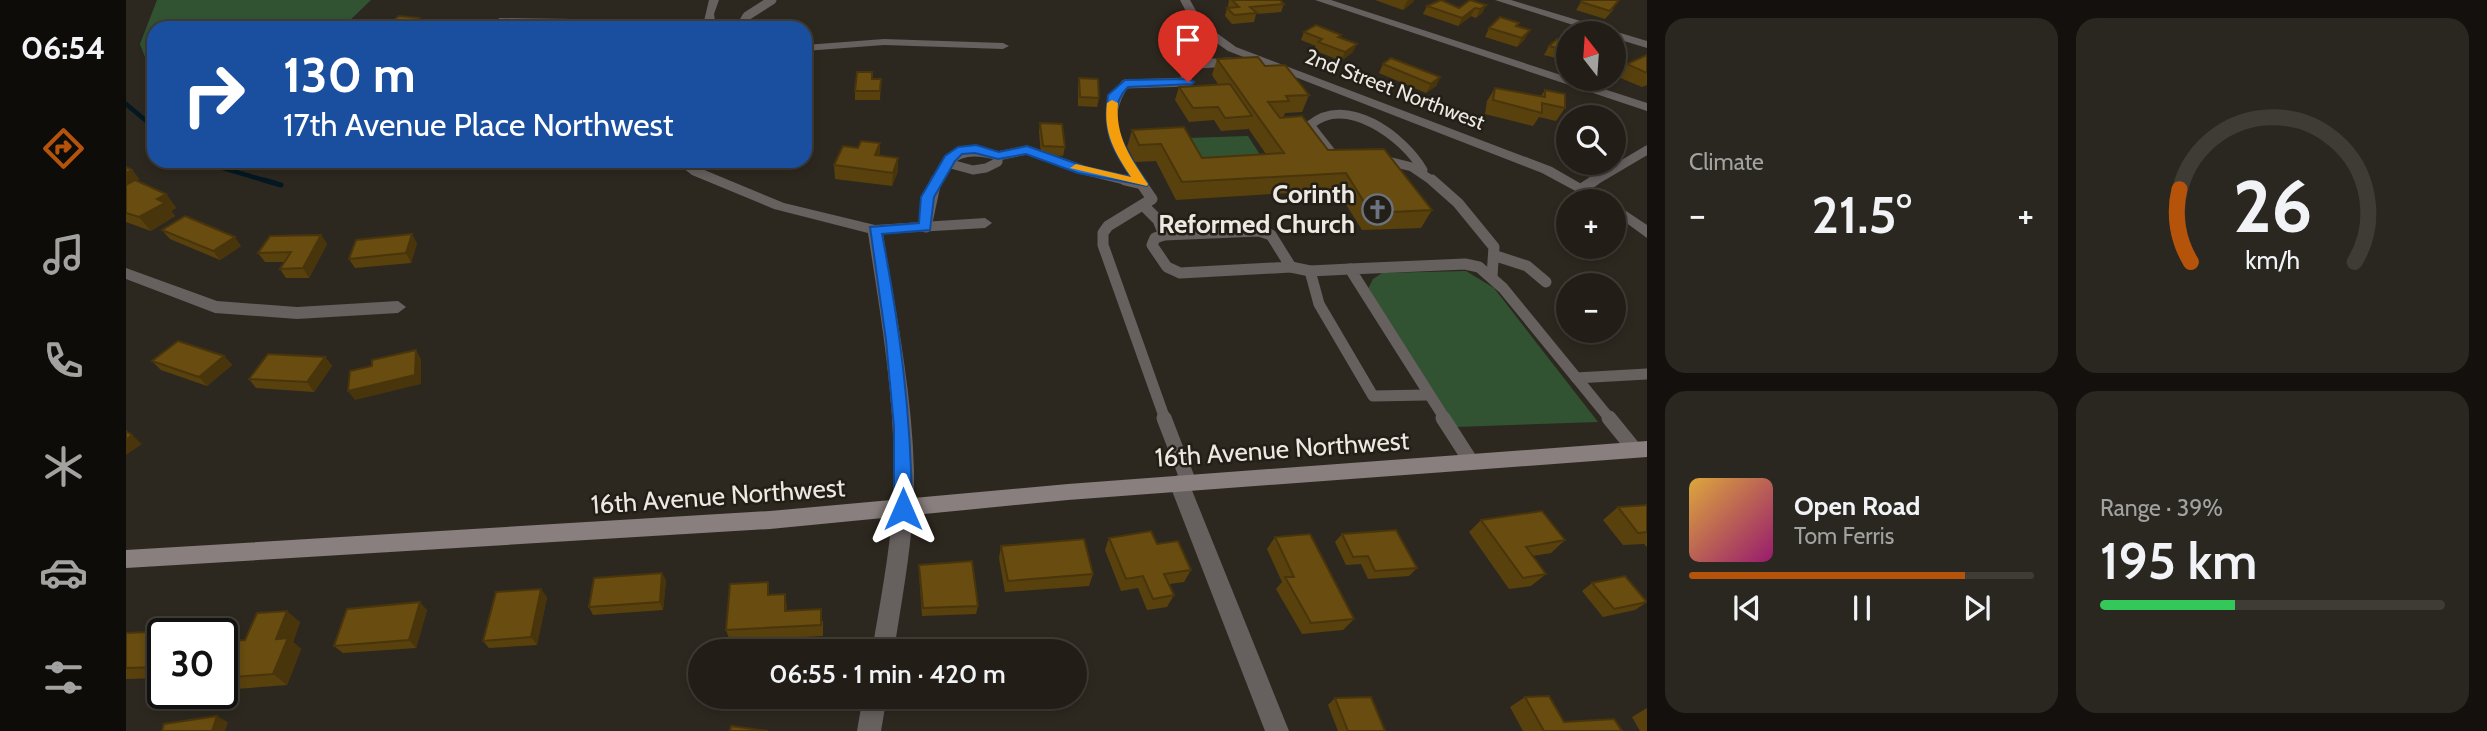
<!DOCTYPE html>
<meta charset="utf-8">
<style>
:root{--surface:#221e17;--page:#2a2720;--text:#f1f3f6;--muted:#a2a2a1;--line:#3f3c36;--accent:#b45309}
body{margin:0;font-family:Cabin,sans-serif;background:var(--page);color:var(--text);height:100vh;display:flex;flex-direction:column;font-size:26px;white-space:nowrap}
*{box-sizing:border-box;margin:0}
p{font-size:23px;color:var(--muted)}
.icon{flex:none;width:38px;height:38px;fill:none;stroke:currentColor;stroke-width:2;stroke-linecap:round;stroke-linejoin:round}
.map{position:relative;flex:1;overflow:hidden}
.drawer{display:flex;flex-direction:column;gap:18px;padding:18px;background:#13100d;width:840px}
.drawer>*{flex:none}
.guide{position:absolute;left:21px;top:21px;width:665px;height:147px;border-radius:21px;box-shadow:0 4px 10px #0003,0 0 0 2px var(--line);background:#1a4fa0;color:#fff;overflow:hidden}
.needle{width:46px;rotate:343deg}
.controls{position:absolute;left:1430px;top:21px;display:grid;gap:14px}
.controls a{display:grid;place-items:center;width:70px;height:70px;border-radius:50%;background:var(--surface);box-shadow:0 4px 10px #0003,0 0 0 2px var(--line);font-size:35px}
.speed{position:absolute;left:21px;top:618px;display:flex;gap:14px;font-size:35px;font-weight:700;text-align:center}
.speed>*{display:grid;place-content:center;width:91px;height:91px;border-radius:50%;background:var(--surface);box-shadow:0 4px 10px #0003,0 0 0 2px var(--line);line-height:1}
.speed .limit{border:4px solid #111;border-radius:10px;background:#fff;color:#111}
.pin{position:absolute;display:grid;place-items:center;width:60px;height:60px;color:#fff;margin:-72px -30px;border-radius:50% 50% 50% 0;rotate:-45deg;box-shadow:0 0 7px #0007}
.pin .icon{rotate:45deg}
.me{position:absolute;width:77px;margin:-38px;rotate:0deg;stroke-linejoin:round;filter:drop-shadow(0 0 5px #0008)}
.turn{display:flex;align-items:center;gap:24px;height:147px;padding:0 21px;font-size:32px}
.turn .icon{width:91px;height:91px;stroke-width:2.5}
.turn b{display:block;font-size:49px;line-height:60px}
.big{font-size:52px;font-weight:600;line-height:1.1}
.drawer .widget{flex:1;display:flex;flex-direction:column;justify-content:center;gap:10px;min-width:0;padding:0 24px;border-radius:21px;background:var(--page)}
.drawer .dial{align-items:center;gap:0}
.dial svg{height:182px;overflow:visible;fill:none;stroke:var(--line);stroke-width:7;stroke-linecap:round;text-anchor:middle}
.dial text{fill:var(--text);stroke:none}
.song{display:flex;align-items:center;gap:21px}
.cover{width:84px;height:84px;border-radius:10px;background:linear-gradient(135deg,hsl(40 70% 55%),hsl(320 70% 35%))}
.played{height:7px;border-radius:4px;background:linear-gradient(90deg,var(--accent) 80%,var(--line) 80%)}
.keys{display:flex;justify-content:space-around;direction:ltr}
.heat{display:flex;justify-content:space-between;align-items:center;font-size:38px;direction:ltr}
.charge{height:10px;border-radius:5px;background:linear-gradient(90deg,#34c759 39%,var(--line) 0)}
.drawer .tiles{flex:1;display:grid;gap:18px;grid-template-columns:repeat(2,1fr)}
.trip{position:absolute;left:562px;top:639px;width:399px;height:70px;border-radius:35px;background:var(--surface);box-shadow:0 4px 10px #0003,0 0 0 2px var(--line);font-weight:600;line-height:70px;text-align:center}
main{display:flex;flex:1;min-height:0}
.tabs{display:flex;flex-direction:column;width:126px;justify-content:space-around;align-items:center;background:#0e0c09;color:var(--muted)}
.tabs .icon{width:49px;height:49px}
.tabs .selected{color:var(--accent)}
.tabs b{font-size:32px;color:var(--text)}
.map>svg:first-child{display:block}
</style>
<main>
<nav class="tabs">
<b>06:54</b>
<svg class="icon selected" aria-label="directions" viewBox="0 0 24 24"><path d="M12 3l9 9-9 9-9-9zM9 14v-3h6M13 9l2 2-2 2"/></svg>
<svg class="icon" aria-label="music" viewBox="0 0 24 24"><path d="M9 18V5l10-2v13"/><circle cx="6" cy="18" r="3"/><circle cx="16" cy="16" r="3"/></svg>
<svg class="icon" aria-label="phone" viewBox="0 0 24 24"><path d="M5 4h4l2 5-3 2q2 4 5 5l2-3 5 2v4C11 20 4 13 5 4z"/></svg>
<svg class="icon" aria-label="climate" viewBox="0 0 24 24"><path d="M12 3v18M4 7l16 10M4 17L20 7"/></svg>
<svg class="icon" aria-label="car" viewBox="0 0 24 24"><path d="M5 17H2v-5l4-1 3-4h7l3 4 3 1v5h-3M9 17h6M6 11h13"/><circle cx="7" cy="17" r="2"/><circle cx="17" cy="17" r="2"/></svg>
<svg class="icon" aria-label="filters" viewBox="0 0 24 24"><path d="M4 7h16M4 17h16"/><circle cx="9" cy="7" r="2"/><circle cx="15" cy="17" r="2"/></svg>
</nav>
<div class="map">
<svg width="1521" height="731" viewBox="0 0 1521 731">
<rect width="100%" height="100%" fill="#2d281f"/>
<g fill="#315332">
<path d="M 31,0 L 245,0 L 216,28 L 28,28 L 28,81 L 14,44 Z"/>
<path d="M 1122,136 L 1138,161 L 1076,164 L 1062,138 Z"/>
<path d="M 1340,271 L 1368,288 L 1472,422 L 1329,427 L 1241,291 L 1247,279 L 1256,273 Z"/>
</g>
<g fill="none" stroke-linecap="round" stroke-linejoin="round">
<g stroke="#031821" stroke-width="4.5">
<path d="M 0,104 L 24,124 L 28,133"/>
<path d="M 74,161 L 144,182"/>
</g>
<path stroke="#031821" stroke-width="5" d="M 138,180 L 155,185"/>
<g stroke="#66605f" stroke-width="9">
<path d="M 614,28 L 621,16 L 646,0"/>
<path d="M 872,156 L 901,150 L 957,170 L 1006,182"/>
<path d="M 1215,157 L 1209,157 L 1184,125 C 1220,94 1277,136 1297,170"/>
<path d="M 1250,158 L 1286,167 L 1308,182"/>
<path d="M 809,182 C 823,152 842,147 872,156 L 872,162 L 860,168 L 847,170 L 821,163"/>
<path d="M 1014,182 C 992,149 973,121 999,84 L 1062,82 L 1055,65 L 1104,62"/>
<path d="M 1467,182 L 1521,150"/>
</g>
<g stroke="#66605f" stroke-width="11">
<path d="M 999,180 L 1016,184"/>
<path d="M 1013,180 L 1026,199 L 982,226 L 977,233 L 977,245 L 1039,419"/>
<path d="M 1306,180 L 1332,203 L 1368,247 L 1366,276"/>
<path d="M 1457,188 L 1469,180"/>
<path d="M 1018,206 L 1032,220 L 1038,235"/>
<path d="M 800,227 L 810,180"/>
<path d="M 1133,231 L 1145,235 L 1165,267 L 1054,273 L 1041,267 L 1026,245 L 1029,238 L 1038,235 Z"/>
<path d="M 1370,256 L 1401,266 L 1420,282"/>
<path d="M 1165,267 L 1184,271 L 1224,269"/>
<path d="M 1184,271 L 1193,304 L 1247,396 L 1301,395"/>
<path d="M 1450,378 L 1521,374"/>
<path d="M 1319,419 L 1224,269 L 1339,264 L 1353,267 L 1377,288 L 1484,419"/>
</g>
<g stroke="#66605f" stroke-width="15">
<path d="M 1038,418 L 1063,483"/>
<path d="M 1317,418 L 1344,460"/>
<path d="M 1483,418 L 1509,450"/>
</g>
<g fill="#66605f" fill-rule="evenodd">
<path d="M 583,0 L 593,0 L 588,14 L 590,28 L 374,24 L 368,21 L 374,18 L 578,21 Z"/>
<path d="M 1054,0 L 1064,0 L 1077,23 L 1110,47 L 1426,167 L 1485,201 L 1468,201 L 1416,173 L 1102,51 L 1068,27 Z"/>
<path d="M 1189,0 L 1205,0 L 1521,103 L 1521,111 Z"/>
<path d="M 1369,0 L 1385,0 L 1521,41 L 1521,48 L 1488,38 L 1488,33 L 1472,33 Z"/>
<path d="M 758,39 L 877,43 L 883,46 L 877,49 L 758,45 L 679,51 L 679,45 Z"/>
<path d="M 548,161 L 564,161 L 576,169 L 658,203 L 749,225 L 859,218 L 866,223 L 859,228 L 757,234 C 770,313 786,392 788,471 C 789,532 777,591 768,651 L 746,651 C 756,591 768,532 768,471 C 768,391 754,312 742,233 L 648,209 L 566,175 Z"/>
<path d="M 1488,203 L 1521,225 L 1521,238 L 1488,214 Z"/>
<path d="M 0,268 L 91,301 L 171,307 L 272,301 L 280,307 L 272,313 L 171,319 L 89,313 L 0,279 Z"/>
<path d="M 1053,475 L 1060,477 L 1063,483 L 1163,731 L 1139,731 L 1043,483 L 1046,477 Z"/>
<path d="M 737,696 L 761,696 L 755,731 L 731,731 Z"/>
</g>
<path fill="#887f7e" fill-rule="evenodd" d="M 1521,441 L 1521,457 L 942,500 L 644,529 L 0,568 L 0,550 L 644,511 L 942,484 Z"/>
</g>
<g fill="#59410e">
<path d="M 1103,0 L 1154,0 L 1158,4 L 1155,12 L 1130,14 L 1128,22 L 1106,24 L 1099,16 L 1101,8 L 1103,8 L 1102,6 Z"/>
<path d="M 1249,0 L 1288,0 L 1287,2 L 1277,10 Z"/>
<path d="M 1455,2 L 1488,9 L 1479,19 L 1450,10 Z"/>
<path d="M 1360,5 L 1356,13 L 1350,18 L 1345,16 L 1332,26 L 1297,14 L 1301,6 L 1333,8 Z"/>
<path d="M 1391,26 L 1399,39 L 1391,47 L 1359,37 L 1363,28 Z"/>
<path d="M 1178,32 L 1215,35 L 1214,37 L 1227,52 L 1215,61 L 1188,50 L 1190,46 L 1175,40 Z"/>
<path d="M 1442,42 L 1442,61 L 1418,55 L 1423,46 Z"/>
<path d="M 1521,55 L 1521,85 L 1516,87 L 1492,77 L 1501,64 Z"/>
<path d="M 1091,59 L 1139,66 L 1183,95 L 1176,112 L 1159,113 L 1157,118 L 1202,150 L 1306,210 L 1295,228 L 1236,230 L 1211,190 L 1050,200 L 1030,161 L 1009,162 L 1001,147 L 1006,130 L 1076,158 L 1140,154 L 1122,128 L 1122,129 L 1095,131 L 1088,120 L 1063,122 L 1049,100 L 1053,87 L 1092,84 L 1086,75 Z"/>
<path d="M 1257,64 L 1314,77 L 1310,86 L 1300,93 L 1253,73 Z"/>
<path d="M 953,78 L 973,98 L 971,107 L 952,106 L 952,87 Z"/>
<path d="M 755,79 L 754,100 L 729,100 L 729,91 Z"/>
<path d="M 1369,88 L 1415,96 L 1419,90 L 1439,108 L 1430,121 L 1413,117 L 1407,126 L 1359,114 L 1361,101 Z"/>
<path d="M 914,123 L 939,147 L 937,156 L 915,155 L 913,132 Z"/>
<path d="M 754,143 L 754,156 L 772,171 L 766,186 L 709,179 L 708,165 L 732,148 Z"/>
<path d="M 632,161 L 653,161 L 644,167 Z"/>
<path d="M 653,161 L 669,161 L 663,165 Z"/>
<path d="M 0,167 L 6,170 L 13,179 L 10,181 L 40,194 L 50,208 L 45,211 L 49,216 L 25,231 L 0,222 Z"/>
<path d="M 36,230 L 115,246 L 94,260 L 44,239 Z"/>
<path d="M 195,235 L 201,244 L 183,278 L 160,278 L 154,269 L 159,262 L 139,262 L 132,253 Z"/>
<path d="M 291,243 L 285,263 L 229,268 L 223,259 Z"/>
<path d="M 98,356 L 106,365 L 81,386 L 35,370 L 26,361 Z"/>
<path d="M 199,357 L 206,366 L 188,392 L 130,388 L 123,379 Z"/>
<path d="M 1521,505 L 1521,547 L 1518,544 L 1497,545 L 1477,520 L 1492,507 Z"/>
<path d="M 1355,520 L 1439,540 L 1425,553 L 1406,556 L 1420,574 L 1405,586 L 1383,589 L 1343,532 Z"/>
<path d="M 1216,534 L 1291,568 L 1283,576 L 1242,579 L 1235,564 L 1220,565 L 1209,542 Z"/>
<path d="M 1149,537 L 1228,619 L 1217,630 L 1176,634 L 1150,589 L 1156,582 L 1141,549 Z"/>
<path d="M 983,538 L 1065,570 L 1058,582 L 1043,584 L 1048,595 L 1041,607 L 1021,610 L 1012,588 L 995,591 L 979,550 Z"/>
<path d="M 875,546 L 967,574 L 963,586 L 879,592 L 873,558 Z"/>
<path d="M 793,565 L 852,606 L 850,614 L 796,616 L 793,573 Z"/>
<path d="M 536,573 L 540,581 L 537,610 L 467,615 L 463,607 Z"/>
<path d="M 1466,583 L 1521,602 L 1509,610 L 1477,617 L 1456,591 Z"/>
<path d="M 645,595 L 661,606 L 661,611 L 697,621 L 697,636 L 604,641 L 600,630 Z"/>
<path d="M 421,597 L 411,645 L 363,648 L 357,641 Z"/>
<path d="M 301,610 L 290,648 L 217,653 L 208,646 Z"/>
<path d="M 64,617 L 80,628 L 77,634 L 37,634 L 37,678 L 0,679 L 0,633 L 23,632 Z"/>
<path d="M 174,622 L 167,642 L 175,649 L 161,685 L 96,690 L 96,641 L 119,640 Z"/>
<path d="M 1399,697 L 1438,722 L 1496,731 L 1397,731 L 1384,707 Z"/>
<path d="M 1209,698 L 1259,731 L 1212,731 L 1202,705 Z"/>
<path d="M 1521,708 L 1521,731 L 1514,731 L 1506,717 Z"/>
</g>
<g fill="#49350b">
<path d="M 1283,0 L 1288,0 L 1287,2 L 1277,10 L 1281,1 Z"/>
<path d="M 1360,5 L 1356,13 L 1350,18 L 1354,9 Z"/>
<path d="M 1349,8 L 1345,16 L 1332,26 L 1336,18 Z"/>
<path d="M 293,18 L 296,27 L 295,28 L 280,28 Z"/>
<path d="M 1404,30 L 1399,39 L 1391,47 L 1396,38 Z"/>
<path d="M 1231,44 L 1227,52 L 1215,61 L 1219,52 Z"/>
<path d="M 1314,77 L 1310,86 L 1300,93 L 1305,84 Z"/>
<path d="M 754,143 L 754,156 L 749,155 Z"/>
<path d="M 772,158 L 772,171 L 766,186 L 767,173 Z"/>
<path d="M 643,161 L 653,161 L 644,167 Z"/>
<path d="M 6,170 L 13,179 L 0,186 L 0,173 Z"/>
<path d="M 40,194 L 50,208 L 45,211 L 49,216 L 25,231 L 13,217 L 31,199 Z"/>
<path d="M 286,234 L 291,243 L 285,263 L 280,253 Z"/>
<path d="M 195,235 L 201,244 L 183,278 L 177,268 Z"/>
<path d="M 109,237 L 115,246 L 94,260 L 87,251 Z"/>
<path d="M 290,350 L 295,359 L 295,384 L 229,400 L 222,391 Z"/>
<path d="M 98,356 L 106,365 L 81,386 L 73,377 Z"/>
<path d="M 199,357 L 206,366 L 188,392 L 181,382 Z"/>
<path d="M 6,435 L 16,444 L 0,455 L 0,440 Z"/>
<path d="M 536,573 L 540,581 L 537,610 L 534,602 Z"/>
<path d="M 415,589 L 421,597 L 411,645 L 405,637 Z"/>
<path d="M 659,594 L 661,606 L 661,622 L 659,611 Z"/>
<path d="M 294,602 L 301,610 L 290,648 L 283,640 Z"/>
<path d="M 161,611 L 174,622 L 167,642 L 175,649 L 161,685 L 147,674 L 150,639 Z"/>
<path d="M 64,617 L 80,628 L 77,634 L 56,634 Z"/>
<path d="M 91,716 L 102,722 L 99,731 L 86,731 Z"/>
</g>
<g fill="#684c10" stroke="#49350b" stroke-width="2">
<path d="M 1106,0 L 1154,0 L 1158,4 L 1124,7 L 1131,13 L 1108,15 L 1101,8 L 1113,7 Z"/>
<path d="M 1315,0 L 1333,8 L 1344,0 L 1360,5 L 1354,9 L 1349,8 L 1336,18 L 1301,6 Z"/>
<path d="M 1456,0 L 1493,0 L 1484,11 L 1455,2 Z"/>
<path d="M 273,16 L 293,18 L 280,28 L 257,28 Z"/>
<path d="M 1374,17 L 1393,23 L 1390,26 L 1404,30 L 1396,38 L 1363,28 Z"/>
<path d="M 1190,25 L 1215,35 L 1212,37 L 1231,44 L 1219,52 L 1192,42 L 1196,39 L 1178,32 Z"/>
<path d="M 1431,39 L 1442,42 L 1442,51 L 1423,46 Z"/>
<path d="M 1521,55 L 1521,73 L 1501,64 Z"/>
<path d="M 1132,57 L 1139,66 L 1159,65 L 1183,95 L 1160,96 L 1163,101 L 1142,102 L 1154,118 L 1176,116 L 1202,150 L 1258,149 L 1306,210 L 1245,213 L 1220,173 L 1056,182 L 1035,144 L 1013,145 L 1006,130 L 1058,127 L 1076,158 L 1158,153 L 1091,59 Z"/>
<path d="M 1265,58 L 1314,77 L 1305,84 L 1257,64 Z"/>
<path d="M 731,72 L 746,72 L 746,79 L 755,79 L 754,91 L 729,91 Z"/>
<path d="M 953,78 L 972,79 L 973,98 L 954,97 Z"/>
<path d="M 1104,84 L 1126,116 L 1099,118 L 1092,107 L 1067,108 L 1053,87 Z"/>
<path d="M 1369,88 L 1419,97 L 1419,90 L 1439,94 L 1439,108 L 1416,103 L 1416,113 L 1367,100 Z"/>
<path d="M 914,123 L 936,124 L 939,147 L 917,146 Z"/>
<path d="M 735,141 L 754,143 L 749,155 L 772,158 L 767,173 L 708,165 L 717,146 L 732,148 Z"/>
<path d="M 0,167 L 6,170 L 0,173 Z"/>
<path d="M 9,180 L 40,194 L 31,199 L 39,203 L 13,217 L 0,213 L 0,185 Z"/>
<path d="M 59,216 L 109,237 L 87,251 L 36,230 Z"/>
<path d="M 286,234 L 280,253 L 223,259 L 230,240 Z"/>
<path d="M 195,235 L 177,268 L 154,269 L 165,252 L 132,253 L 144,236 Z"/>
<path d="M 52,341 L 98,356 L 73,377 L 26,361 Z"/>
<path d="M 290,350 L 289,375 L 222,391 L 224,371 L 246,366 L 246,360 Z"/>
<path d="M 142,354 L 199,357 L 181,382 L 123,379 Z"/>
<path d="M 0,431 L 6,435 L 0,440 Z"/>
<path d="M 1521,505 L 1521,532 L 1512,533 L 1492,507 Z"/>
<path d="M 1416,511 L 1439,540 L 1400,547 L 1420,574 L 1397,578 L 1355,520 Z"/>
<path d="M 1270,530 L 1291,568 L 1249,571 L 1242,556 L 1227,557 L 1216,534 Z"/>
<path d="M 1025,531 L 1031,544 L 1052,541 L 1065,570 L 1038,574 L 1048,595 L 1027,599 L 1017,576 L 1000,579 L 983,538 Z"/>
<path d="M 1184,534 L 1228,619 L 1185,623 L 1159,577 L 1168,577 L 1149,537 Z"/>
<path d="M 958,539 L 967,574 L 882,581 L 875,546 Z"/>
<path d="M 846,561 L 852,606 L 797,608 L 793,565 Z"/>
<path d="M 536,573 L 534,602 L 463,607 L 468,578 Z"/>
<path d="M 1499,576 L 1521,602 L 1488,609 L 1466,583 Z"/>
<path d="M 642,582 L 642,595 L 659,594 L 659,611 L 695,609 L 695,625 L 600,630 L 604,584 Z"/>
<path d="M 415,589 L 405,637 L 357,641 L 370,592 Z"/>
<path d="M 294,602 L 283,640 L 208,646 L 221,609 Z"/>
<path d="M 161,611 L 150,639 L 162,638 L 147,674 L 96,678 L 96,641 L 119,640 L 131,613 Z"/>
<path d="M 64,617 L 56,634 L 37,634 L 37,667 L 0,668 L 0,633 L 23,632 L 31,618 Z"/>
<path d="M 1423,696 L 1438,722 L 1488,719 L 1496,731 L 1418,731 L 1399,697 Z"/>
<path d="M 1245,697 L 1259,731 L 1222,731 L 1209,698 Z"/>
<path d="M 91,716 L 86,731 L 36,731 L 38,724 Z"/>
<path d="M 605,726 L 642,731 L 604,731 Z"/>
</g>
<path fill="#1a73e8" stroke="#114b97" stroke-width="2" d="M 1062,79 L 1068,82 L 1066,84 L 1002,87 C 973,116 1004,157 1022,184 L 1021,186 L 952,173 L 900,154 L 872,159 L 849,153 L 836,154 L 829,161 L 808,197 L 804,230 L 756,234 C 774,329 785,412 786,509 L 783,514 L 771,514 L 768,509 L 768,427 L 760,340 L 744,227 L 793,223 L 795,197 L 819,156 L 832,147 L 850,145 L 873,152 L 901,146 L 960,167 L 1005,177 C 985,147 977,132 982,95 L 999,80 Z"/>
<path fill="#f59e0b" d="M 986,100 L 992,103 C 989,136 1004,157 1022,184 L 1021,186 L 944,168 L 950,164 L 1005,177 C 989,153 977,133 981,103 Z"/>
<defs>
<symbol id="church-ring" viewBox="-11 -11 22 22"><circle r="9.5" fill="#231e16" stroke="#6b7280" stroke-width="1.5"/><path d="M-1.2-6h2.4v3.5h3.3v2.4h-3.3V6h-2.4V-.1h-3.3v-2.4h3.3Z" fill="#6b7280"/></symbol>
</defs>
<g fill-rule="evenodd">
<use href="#church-ring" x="1234" y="192" width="35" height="35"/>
</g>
<g text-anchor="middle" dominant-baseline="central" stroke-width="5" stroke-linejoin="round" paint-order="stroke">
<g font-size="21" fill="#ece8e2" stroke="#231e16">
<text transform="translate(1269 89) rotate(21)">2nd Street Northwest</text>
</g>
<g font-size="26" font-weight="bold" fill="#ece8e2" stroke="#231e16" text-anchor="end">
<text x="1229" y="194">Corinth<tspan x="1229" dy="30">Reformed Church</tspan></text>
</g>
<g font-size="26" fill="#ece8e2" stroke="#231e16">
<text transform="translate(1156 449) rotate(-4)">16th Avenue Northwest</text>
<text transform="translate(592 496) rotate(-4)">16th Avenue Northwest</text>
</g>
</g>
</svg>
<div class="controls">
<a><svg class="needle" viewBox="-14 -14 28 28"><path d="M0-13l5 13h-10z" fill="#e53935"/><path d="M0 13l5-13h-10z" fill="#a2a2a1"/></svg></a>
<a><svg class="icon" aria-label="search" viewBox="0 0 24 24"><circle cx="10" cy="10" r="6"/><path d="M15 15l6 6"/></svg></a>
<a>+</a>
<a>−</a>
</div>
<div class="speed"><div class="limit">30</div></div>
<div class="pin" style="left:1062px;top:82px;background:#d93025"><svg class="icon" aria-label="arrive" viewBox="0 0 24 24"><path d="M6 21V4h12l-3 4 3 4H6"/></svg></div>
<svg class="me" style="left:777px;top:509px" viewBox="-20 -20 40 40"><path d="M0-17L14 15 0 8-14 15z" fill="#1a73e8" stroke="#fff" stroke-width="4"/></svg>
<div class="trip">06:55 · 1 min · 420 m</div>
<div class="guide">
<div class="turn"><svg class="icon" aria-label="right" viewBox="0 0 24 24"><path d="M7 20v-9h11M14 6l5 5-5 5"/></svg><div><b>130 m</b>17th Avenue Place Northwest</div></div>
</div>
</div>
<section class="drawer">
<div class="tiles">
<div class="widget"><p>Climate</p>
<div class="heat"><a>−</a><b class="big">21.5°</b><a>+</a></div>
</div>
<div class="widget dial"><svg viewBox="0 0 100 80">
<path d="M14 69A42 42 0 1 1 86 69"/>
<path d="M14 69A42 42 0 0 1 9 37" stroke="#b45309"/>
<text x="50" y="56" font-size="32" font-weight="700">26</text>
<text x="50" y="72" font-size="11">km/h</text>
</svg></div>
<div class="widget">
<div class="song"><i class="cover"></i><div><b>Open Road</b><p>Tom Ferris</p></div></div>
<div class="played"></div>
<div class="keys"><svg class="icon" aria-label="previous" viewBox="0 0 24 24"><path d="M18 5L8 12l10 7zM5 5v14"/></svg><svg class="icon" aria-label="pause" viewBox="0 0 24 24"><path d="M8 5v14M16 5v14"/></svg><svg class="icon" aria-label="next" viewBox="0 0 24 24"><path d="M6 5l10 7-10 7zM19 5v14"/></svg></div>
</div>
<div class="widget"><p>Range · 39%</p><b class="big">195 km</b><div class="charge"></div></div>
</div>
</section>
</main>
